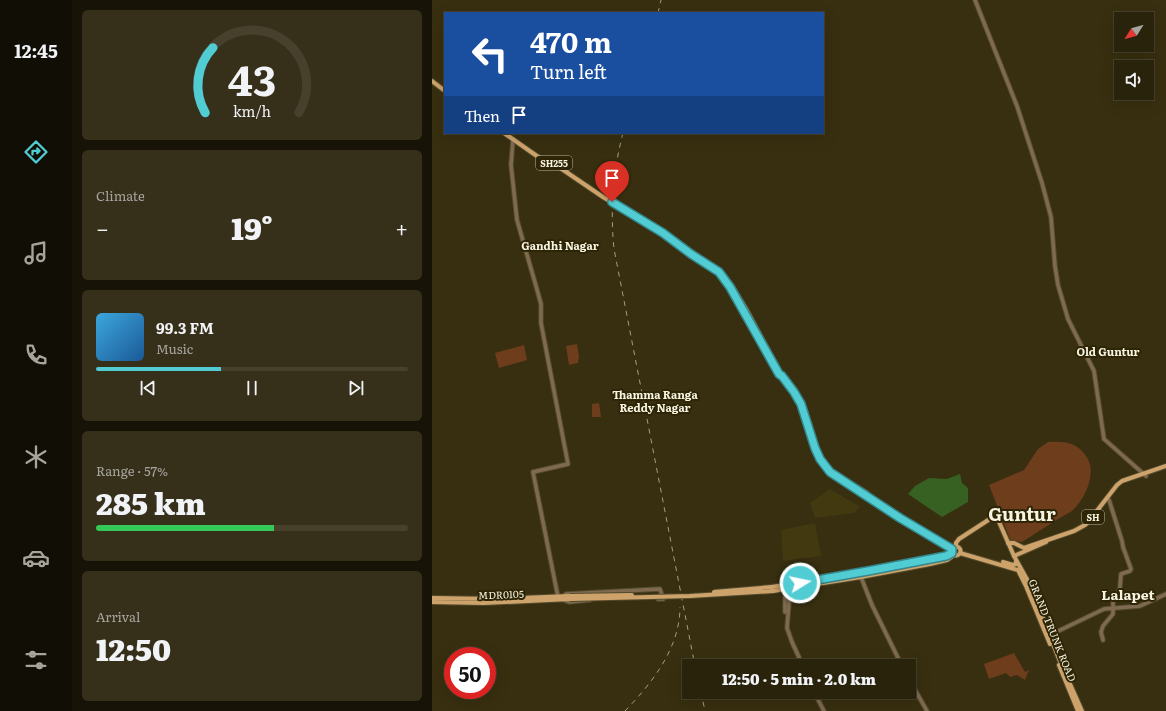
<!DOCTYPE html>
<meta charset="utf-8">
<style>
:root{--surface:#2a230c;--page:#362f1a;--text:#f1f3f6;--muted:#a5a49d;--line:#46402d;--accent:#51ccd3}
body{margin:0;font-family:Literata,serif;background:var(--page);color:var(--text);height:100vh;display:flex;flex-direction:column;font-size:15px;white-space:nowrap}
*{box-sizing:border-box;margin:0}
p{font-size:13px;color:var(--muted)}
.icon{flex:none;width:22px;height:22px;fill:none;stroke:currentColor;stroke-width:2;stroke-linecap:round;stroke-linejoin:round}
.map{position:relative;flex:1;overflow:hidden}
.sheet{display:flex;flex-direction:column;gap:10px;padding:10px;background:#171307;width:360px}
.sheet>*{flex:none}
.guide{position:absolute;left:12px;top:12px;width:380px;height:122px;border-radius:0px;box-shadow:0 4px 16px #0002,0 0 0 1px var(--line);background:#1a4fa0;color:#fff;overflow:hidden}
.needle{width:26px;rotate:233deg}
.tools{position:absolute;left:682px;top:12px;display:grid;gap:8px}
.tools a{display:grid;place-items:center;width:40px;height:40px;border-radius:0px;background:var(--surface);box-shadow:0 4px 16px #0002,0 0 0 1px var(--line);font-size:20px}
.speed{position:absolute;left:12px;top:647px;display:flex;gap:8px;font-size:20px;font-weight:700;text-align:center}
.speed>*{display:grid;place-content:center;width:52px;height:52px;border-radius:50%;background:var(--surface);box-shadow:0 4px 16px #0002,0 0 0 1px var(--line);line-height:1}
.speed .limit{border:6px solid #d22;background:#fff;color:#111}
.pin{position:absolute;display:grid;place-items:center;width:34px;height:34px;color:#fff;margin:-41px -17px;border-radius:50% 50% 50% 0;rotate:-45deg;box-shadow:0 0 4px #0007}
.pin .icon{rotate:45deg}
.me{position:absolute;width:44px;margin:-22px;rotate:80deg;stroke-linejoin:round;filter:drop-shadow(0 0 3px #0008)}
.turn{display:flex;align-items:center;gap:14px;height:84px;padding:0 20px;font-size:18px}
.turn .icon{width:52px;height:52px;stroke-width:2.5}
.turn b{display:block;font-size:28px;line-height:34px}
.then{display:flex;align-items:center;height:38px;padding:0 20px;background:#0003;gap:8px;font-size:15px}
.big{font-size:30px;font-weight:800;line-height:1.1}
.sheet .card{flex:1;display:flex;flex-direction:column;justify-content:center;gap:6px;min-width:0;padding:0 14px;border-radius:6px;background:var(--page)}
.sheet .dial{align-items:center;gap:0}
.dial svg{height:104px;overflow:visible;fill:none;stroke:var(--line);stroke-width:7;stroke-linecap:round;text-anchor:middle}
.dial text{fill:var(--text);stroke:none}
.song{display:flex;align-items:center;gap:12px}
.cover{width:48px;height:48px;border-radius:6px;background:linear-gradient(135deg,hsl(200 70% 55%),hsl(210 70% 35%))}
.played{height:4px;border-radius:2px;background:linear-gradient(90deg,var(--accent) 40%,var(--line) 40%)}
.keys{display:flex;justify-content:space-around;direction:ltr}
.heat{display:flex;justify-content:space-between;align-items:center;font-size:22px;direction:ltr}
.charge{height:6px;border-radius:3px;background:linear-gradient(90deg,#34c759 57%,var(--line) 0)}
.trip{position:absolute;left:250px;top:659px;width:234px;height:40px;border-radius:0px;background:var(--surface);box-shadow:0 4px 16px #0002,0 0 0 1px var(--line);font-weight:800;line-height:40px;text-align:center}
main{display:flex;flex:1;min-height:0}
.menu{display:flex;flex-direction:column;width:72px;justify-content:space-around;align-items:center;background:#110e05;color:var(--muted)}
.menu .icon{width:28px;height:28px}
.menu .current{color:var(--accent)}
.menu b{font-size:18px;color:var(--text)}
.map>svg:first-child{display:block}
</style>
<main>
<nav class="menu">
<b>12:45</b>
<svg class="icon current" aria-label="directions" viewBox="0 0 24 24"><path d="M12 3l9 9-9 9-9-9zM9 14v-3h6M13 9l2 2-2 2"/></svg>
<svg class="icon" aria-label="music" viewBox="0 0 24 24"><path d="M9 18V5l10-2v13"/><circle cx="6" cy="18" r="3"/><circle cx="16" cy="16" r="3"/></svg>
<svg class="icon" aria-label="phone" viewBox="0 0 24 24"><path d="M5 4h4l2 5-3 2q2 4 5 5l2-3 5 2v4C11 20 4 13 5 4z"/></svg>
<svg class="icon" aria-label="climate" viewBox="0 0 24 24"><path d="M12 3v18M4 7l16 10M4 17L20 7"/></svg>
<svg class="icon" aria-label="car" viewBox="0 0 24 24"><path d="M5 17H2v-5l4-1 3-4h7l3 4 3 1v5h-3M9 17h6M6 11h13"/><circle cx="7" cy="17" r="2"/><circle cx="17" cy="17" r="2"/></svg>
<svg class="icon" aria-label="filters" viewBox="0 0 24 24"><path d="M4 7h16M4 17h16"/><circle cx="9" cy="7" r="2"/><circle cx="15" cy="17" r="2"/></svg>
</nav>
<section class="sheet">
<div class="card dial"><svg viewBox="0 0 100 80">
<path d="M14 69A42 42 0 1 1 86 69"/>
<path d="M14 69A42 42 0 0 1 20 19" stroke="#51ccd3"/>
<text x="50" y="56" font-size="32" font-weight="700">43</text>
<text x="50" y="72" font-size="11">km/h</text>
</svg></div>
<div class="card"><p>Climate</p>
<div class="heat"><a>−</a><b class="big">19°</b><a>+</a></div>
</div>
<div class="card">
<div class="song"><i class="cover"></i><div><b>99.3 FM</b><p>Music</p></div></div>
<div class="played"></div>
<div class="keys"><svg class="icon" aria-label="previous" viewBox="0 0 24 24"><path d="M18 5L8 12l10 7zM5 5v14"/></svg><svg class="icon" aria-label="pause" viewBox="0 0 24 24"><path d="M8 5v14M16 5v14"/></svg><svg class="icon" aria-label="next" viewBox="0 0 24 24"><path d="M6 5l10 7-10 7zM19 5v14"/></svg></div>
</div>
<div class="card"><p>Range · 57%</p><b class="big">285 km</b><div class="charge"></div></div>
<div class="card"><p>Arrival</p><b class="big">12:50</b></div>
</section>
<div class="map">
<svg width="734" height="711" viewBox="0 0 734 711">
<rect width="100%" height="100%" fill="#382f10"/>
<g fill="#433911">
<path d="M 398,489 L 428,507 L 422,513 L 383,518 L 378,503 Z"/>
<path d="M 383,523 L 389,556 L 351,561 L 349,530 Z"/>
</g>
<g fill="#6d3d1c">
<path d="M 145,344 L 147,357 L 146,363 L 137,365 L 134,346 Z"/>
<path d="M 92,345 L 95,360 L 67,368 L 63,353 Z"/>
<path d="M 167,403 L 169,417 L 160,417 L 160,404 Z"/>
<path d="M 616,442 C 632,441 645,442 654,456 C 666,472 653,499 640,511 C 636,514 630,516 626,519 C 614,527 602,534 590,542 L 577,540 L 578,539 L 557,485 L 592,470 L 606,449 Z"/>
<path d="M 582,653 L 593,672 L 597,670 L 593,680 L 585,675 L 578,677 L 574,673 L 557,679 L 552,664 Z"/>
</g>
<path fill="#366122" d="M 528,474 L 530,483 L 536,488 L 536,502 L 510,517 L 476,494 L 483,486 L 497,478 L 515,479 Z"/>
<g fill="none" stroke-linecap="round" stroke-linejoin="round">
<defs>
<g id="minor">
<path d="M 543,0 L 585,106 L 610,183 L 619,217 L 623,266 L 626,285 L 636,319 L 662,371 L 672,439 L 714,476"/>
<path d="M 81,139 L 79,165 L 85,220 L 106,293 L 109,304 L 109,323 L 136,464 L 101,472 L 126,597"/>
<path d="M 429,577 L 440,605 L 470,666"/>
<path d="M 358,589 L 355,628 L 360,642 L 371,666"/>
<path d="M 353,590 L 353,612"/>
<path d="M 132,596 L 134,594 L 228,589 L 231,599 L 226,599"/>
<path d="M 132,600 L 137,602 L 158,600"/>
<path d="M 616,636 L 672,609 L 708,606 L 734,594"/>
<path d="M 671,640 L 669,632 L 671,626 L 681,614 L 681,600 L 686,595 L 688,587 L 689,574 L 698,571 L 699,569 L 691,547 L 690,541 L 677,500"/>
<path d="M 477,679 L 495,711"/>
<path d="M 382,692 L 392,711"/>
</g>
<g id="major">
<path d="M 0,81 L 13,91"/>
<path d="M 72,133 L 112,161 L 121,163 L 171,197 L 224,229 L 239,238 L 244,243 L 259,254 L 290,273 L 300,286 L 314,309 L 350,376 L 362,392 L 369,404 L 383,448 L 388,459 L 397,471 L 468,518 L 506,539 L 520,549"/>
<path d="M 421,487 L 425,487 L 435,493"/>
<path d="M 576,543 L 582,543 L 592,548 L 642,531 L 653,525 L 657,521 L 685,485 L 690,481 L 734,466"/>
<circle cx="524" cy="551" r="4.5"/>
<path d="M 524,547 L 524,543 L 527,539 L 564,515 L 582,556 L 597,583 L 627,659 L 650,711"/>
<path d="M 528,553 L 586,570 L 594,586 L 618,644"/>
<path d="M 582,556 L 614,542"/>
<path d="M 571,562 L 581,565 L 584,564 L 584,561"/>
<path d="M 340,587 L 436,571 L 514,556 L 520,553"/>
<path d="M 341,591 L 429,577 L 498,564 L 515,560 L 522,555"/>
<path d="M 0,598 L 65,599 L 138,596"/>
<path d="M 0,602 L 52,603 L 138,599"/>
<path d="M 627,665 L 646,711"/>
</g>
</defs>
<use href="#minor" stroke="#534b2d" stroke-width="5.5"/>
<use href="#major" stroke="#534b2d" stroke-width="6"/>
<use href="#minor" stroke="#7f6a50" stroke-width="3.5"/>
<use href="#major" stroke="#cda36b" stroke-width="4"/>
<g stroke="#a39d86" stroke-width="1" stroke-dasharray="5 5" stroke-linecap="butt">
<path d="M 226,13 L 229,0"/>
<path d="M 191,133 C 181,171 178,210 182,249 L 263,666"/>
<path d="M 269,692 L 273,711"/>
<path d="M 193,711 C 220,683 248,648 248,607"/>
</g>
<defs>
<g id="major-bridge">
<path d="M 282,592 L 340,587"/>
<path d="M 138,596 L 200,595"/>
<path d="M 138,599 L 258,596 L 341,591"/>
</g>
</defs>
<use href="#major-bridge" stroke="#534b2d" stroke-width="6" stroke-linecap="butt"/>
<use href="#major-bridge" stroke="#cda36b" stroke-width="4"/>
</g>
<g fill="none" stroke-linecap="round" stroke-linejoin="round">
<defs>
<path id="route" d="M 180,202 L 231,233 L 259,254 L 287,272 L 298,287 L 347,374 L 350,376 L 362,392 L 369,404 L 383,448 L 388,459 L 398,472 L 468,518 L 520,549 L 520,553 L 514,556 L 436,571 L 368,583"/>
</defs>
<use href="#route" stroke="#358589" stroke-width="10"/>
<use href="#route" stroke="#51ccd3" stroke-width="7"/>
</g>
<g text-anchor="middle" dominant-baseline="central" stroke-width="4" stroke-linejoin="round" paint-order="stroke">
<g fill="#2d2505" stroke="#bbb6a0" stroke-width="1">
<rect x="104" y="156" width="36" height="14" rx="3"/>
<rect x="650" y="510" width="22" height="14" rx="3"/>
</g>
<g font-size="9" font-weight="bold" fill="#f8f4e2">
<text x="122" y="163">SH255</text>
<text x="661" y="517">SH</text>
</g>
<g font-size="10" fill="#f8f4e2" stroke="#2d2505">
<text transform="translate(69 594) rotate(-2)">MDR0105</text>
<text transform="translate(621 630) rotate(68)">GRAND TRUNK ROAD</text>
</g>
<g font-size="11" font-weight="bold" fill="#f8f4e2" stroke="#2d2505">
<text x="128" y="245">Gandhi Nagar</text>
<text x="676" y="351">Old Guntur</text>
<text x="223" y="394">Thamma Ranga<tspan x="223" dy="13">Reddy Nagar</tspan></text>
</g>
<g font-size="14" font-weight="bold" fill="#f8f4e2" stroke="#2d2505">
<text x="696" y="594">Lalapet</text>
</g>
<g font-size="18" font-weight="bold" fill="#f8f4e2" stroke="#2d2505">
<text x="590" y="513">Guntur</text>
</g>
</g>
</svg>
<div class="tools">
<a><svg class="needle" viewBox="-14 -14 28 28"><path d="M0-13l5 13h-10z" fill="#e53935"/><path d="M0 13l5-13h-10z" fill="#a5a49d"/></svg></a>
<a><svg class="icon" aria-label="sound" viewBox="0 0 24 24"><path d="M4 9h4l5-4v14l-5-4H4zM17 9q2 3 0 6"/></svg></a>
</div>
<div class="speed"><div class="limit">50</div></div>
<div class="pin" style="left:180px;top:202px;background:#d93025"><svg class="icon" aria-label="arrive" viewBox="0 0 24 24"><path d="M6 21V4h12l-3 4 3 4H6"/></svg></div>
<svg class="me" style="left:368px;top:583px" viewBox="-20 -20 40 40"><circle r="17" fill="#51ccd3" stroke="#fff" stroke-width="3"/><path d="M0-11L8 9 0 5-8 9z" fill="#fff"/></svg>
<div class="trip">12:50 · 5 min · 2.0 km</div>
<div class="guide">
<div class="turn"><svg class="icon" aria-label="left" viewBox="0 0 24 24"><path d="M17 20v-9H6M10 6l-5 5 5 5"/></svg><div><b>470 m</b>Turn left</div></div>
<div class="then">Then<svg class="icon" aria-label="arrive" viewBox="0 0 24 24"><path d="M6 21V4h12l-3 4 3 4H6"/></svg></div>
</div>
</div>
</main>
